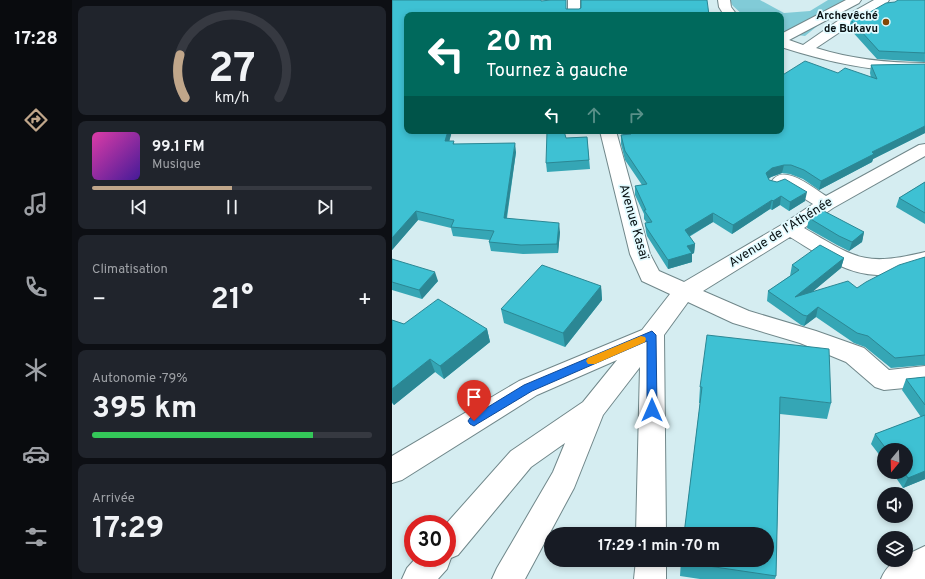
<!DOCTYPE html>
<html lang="fr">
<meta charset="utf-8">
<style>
:root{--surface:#171b24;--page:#20242c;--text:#f1f3f6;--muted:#9ea1a6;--line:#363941;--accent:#c0a68a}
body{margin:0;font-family:Overpass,sans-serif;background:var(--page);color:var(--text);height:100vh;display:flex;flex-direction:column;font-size:15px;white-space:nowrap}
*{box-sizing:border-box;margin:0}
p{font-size:13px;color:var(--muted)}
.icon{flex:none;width:22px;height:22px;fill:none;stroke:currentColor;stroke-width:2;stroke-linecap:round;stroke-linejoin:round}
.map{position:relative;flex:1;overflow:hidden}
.side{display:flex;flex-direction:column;gap:6px;padding:6px;background:#0d0f14;width:320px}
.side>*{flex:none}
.hud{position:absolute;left:12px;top:12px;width:380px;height:122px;border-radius:8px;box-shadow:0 2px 6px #0003;background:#00695c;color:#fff;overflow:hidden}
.needle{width:26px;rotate:199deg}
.buttons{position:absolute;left:485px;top:443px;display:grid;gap:8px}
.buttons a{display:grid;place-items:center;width:36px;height:36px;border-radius:50%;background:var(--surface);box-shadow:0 2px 6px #0003;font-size:20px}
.speed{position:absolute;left:12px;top:515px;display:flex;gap:8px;font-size:20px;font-weight:700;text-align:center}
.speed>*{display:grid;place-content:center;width:52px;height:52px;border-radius:50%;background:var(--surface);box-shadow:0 2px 6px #0003;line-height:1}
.speed .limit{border:6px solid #d22;background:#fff;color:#111}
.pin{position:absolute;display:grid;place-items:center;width:34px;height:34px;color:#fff;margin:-41px -17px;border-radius:50% 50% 50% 0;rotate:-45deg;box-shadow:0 0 4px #0007}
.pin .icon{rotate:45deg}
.me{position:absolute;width:44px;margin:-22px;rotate:0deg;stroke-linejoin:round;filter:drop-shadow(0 0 3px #0008)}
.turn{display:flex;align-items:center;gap:14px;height:84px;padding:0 16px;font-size:18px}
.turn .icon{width:52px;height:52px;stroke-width:2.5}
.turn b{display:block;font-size:28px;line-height:34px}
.lanes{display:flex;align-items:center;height:38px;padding:0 16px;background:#0003;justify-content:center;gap:20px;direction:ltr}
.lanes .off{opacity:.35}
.big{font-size:30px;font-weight:700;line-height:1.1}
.side .card{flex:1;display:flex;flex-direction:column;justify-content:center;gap:6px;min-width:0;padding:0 14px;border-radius:8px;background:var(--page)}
.side .dial{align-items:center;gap:0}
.dial svg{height:104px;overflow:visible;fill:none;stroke:var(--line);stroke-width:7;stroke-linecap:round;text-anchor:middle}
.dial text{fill:var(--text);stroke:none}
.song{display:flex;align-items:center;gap:12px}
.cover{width:48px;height:48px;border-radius:6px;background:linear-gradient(135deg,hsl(320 70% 55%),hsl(260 70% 35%))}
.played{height:4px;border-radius:2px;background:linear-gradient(90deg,var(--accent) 50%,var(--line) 50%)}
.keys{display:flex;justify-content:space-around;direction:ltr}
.heat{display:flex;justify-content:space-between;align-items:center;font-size:22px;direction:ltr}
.charge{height:6px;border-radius:3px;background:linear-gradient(90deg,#34c759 79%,var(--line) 0)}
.trip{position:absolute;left:152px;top:527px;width:230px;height:40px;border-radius:20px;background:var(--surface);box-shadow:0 2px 6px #0003;font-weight:700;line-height:40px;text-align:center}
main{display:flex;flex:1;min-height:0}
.dock{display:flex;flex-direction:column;width:72px;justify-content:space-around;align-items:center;background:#090b0e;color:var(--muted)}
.dock .icon{width:28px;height:28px}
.dock .active{color:var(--accent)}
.dock b{font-size:18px;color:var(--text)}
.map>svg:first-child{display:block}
</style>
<main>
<nav class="dock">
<b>17:28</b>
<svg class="icon active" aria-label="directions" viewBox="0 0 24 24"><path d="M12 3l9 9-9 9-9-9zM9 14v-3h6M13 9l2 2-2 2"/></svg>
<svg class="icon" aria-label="music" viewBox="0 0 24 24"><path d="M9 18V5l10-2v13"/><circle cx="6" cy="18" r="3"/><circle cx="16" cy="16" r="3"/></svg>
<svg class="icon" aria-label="phone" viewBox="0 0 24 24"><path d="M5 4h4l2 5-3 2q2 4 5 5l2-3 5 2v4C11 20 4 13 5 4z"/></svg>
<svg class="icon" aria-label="climate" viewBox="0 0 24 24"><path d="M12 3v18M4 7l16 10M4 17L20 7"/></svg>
<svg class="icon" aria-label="car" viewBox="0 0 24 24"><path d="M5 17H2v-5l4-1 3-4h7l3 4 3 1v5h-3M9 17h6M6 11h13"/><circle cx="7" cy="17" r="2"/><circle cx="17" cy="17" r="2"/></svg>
<svg class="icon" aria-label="filters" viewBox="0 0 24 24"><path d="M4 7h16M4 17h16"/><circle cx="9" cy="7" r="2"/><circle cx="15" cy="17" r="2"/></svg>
</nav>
<section class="side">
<div class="card dial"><svg viewBox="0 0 100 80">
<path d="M14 69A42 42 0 1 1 86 69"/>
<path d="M14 69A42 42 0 0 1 10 36" stroke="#c0a68a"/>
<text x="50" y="56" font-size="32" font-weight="700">27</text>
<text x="50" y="72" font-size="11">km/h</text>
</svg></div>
<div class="card">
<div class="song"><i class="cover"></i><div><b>99.1 FM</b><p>Musique</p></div></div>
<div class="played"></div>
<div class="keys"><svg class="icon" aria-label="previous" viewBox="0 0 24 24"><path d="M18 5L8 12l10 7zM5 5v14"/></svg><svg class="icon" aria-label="pause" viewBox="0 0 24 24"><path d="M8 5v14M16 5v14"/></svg><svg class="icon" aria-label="next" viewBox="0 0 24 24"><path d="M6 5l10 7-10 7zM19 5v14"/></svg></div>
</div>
<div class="card"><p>Climatisation</p>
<div class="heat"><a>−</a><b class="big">21°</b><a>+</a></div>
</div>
<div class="card"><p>Autonomie · 79%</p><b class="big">395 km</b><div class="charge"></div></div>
<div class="card"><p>Arrivée</p><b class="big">17:29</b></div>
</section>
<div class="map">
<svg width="533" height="579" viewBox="0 0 533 579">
<rect width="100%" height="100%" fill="#d5edf1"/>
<path fill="#81cbd7" d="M 337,0 L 368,0 L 392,13 L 418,11 L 436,0 L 457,0 L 413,36 L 389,33 L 389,15 L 351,15 L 341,6 Z"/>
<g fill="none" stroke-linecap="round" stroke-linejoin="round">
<defs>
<g id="minor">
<rect x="176" y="0" width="12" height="15"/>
<path d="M 326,0 L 338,0 L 339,7 L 345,15 L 332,15 L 327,7 Z"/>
<path d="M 454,0 L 469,0 L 467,3 L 397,40 L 411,45 L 450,18 L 482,0 L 497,0 L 495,3 L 460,24 L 424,48 C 459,59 496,63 533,63 L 533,71 C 483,73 436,62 389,47 L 389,34 Z"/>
<path d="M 208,131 L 224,131 L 258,254 L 267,271 L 292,282 L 391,224 L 421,204 L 392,186 L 382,185 L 380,181 C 392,163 421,188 434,196 L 527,145 L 533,144 L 533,156 L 441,208 L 412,228 C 464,258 471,267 533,252 L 533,266 C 517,270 501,275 485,275 C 452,274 425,253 398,237 L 311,291 L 357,311 L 424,331 L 472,348 L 497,370 L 533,366 L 533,386 L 492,390 L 483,387 L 454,362 L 408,343 L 341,323 L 296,302 L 272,335 L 274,534 L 244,534 L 248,367 L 211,415 L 182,488 L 133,579 L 100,579 L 105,568 L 161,472 L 173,443 L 139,467 L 66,555 L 59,558 L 55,569 L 46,579 L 10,579 L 15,568 L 24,558 L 55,558 L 55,524 L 54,524 L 119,451 L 191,402 L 225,360 L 145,395 L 10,480 L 0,483 L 0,456 L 127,381 L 250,330 L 278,294 L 250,281 L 238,254 Z"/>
<path d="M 533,546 L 533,579 L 489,579 C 494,567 501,560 514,560 L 514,555 Z"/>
<path d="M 244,560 L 274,560 L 274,579 L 242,579 Z"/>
</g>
</defs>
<use href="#minor" stroke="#70878a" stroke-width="2"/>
<use href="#minor" fill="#fff" fill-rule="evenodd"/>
</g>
<g fill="#35a6b5">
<path d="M 0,0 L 150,1 L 175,9 L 317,15 L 15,15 L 60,131 L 57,141 L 63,144 L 124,152 L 115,218 L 168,232 L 166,253 L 131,254 L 99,251 L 97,242 L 98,240 L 61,236 L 59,228 L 26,220 L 0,250 Z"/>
<path d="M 533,0 L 533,62 L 485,59 L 457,28 L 459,20 L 473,15 L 503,2 Z"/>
<path d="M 533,64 L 533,133 L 481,159 L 480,162 L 427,190 L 411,179 L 398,174 L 390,173 L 379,177 L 376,179 L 377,180 L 413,201 L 397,211 L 388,205 L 380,210 L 378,209 L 340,234 L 321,222 L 297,237 L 303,244 L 302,253 L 300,254 L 300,262 L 276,269 L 255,236 L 254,232 L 253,223 L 255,223 L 252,219 L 252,214 L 243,195 L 243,186 L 250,185 L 233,160 L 229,144 L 229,135 L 231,135 L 228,131 L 389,131 L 446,73 L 479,78 L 478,73 L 479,65 Z"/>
<path d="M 195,137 L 198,169 L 155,172 L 154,163 L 174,138 Z"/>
<path d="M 533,182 L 533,224 L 504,207 L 507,198 Z"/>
<path d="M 417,218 L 472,232 L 470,242 L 457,251 L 445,245 L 415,228 Z"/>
<path d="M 533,257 L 533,365 L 499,368 L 473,347 L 462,343 L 424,317 L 412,326 L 409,325 L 375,301 L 376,291 L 398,276 L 400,265 L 452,258 L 449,268 L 420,292 L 465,288 Z"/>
<path d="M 0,259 L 46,281 L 30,299 L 0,290 Z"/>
<path d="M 209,286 L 210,300 L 173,347 L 112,323 L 109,309 Z"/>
<path d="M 0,320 L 12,324 L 95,329 L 98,342 L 52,379 L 43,372 L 2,405 L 0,403 Z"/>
<path d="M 533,377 L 533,479 L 511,488 L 500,472 L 514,472 L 514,450 L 492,450 L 492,461 L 479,444 L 483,434 L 529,417 L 510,390 L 514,379 Z"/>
<path d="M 308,387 L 439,403 L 435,419 L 388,414 L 384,576 L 383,579 L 308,579 L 288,576 L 289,560 L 308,403 L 307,403 Z"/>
</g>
<g fill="#2b8794">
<path d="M 533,126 L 533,133 L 481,159 L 480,162 L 427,190 L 429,181 L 480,152 Z"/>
<path d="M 56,131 L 60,131 L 55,150 L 53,141 Z"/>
<path d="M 123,143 L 124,152 L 113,227 L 112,218 Z"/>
<path d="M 392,165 L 390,173 L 379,177 L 373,182 L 374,173 L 380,168 Z"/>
<path d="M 415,192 L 413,201 L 397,211 L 398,202 Z"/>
<path d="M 389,196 L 388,205 L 380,210 L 381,201 Z"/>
<path d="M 380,200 L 378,209 L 340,234 L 341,225 Z"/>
<path d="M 24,211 L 26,220 L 0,250 L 0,238 Z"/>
<path d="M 321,213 L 321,222 L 292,239 L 293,230 Z"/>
<path d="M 167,223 L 168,232 L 166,253 L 165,244 Z"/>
<path d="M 472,232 L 470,242 L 457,251 L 460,242 Z"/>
<path d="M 303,244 L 302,253 L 300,254 L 300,262 L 276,269 L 276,260 L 295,246 Z"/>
<path d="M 452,258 L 449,268 L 401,308 L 403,297 Z"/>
<path d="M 43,272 L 46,281 L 30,299 L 27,290 Z"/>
<path d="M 209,286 L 210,300 L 173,347 L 171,333 Z"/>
<path d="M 426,307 L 424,317 L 412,326 L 415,316 Z"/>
<path d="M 95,329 L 98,342 L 52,379 L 48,366 Z"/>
<path d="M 38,359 L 43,372 L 2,405 L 0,401 L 0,389 Z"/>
<path d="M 533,471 L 533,479 L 511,488 L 516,478 Z"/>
</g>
<g fill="#3ec1d3" stroke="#2b8794">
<path d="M 0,0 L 149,0 L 149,1 L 159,0 L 174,0 L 174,9 L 187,9 L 189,8 L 189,0 L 315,0 L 317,15 L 15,15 L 15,131 L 56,131 L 53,141 L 62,141 L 61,144 L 123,143 L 112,218 L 167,223 L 165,244 L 129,245 L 97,242 L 102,231 L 59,227 L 62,220 L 24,211 L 0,238 Z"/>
<path d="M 506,0 L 533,0 L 533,53 L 487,51 L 459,20 L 473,15 L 494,3 L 503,2 Z"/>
<path d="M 413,61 L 446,73 L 453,68 L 485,79 L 479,65 L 533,64 L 533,126 L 480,152 L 482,154 L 429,181 L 412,170 L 399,165 L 392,165 L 380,168 L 374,173 L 377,180 L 385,182 L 393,179 L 415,192 L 398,202 L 389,196 L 381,201 L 380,200 L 341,225 L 321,213 L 293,230 L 303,244 L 295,246 L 300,253 L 276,260 L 254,227 L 253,223 L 260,222 L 252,210 L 254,210 L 243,186 L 255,184 L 233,151 L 229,135 L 239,134 L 235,131 L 389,131 L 389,76 Z"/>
<path d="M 155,131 L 172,131 L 174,138 L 195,137 L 197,160 L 154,163 Z"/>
<path d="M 533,182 L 533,213 L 507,198 Z"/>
<path d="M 430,210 L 472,232 L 460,242 L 447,236 L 417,218 Z"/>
<path d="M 428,245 L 452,258 L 403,297 L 456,281 L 465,288 L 474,282 L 507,265 L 533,257 L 533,355 L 503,358 L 476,336 L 465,333 L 426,307 L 415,316 L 411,315 L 376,291 L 407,270 L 400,265 Z"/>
<path d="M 0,259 L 43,272 L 27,290 L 0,282 Z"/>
<path d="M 150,265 L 209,286 L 171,333 L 109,309 Z"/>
<path d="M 46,299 L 95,329 L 48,366 L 38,359 L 0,389 L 0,320 L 12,324 Z"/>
<path d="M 315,335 L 437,349 L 439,403 L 388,397 L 384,576 L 289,562 L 289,560 L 375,560 L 375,534 L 292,534 L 310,387 L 308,387 Z"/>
<path d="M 533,377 L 533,405 L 514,379 Z"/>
<path d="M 533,415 L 533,471 L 516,478 L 512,472 L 514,472 L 514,450 L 495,450 L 483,434 Z"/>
</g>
<path fill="#1a73e8" stroke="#114b97" d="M 260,331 L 264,335 L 265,410 L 264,413 L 260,414 L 256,413 L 255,410 L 255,341 L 140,391 L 85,424 L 82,426 L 78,424 L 76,421 L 78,418 L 132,385 Z"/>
<path fill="#f59e0b" d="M 249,336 L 253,337 L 254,339 L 253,342 L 203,364 L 196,364 L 194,361 L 196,358 Z"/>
<circle fill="#844705" stroke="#e2fbff" stroke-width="1.5" cx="494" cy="22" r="4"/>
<g text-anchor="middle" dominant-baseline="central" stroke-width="3.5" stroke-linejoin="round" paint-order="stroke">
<g font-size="11" font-weight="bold" fill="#070f11" stroke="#e2fbff" text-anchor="end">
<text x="486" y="16">Archevêché<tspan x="486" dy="13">de Bukavu</tspan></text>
</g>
<g font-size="13" fill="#070f11" stroke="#e2fbff">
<text transform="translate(241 222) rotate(74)">Avenue Kasaï</text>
<text transform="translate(389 233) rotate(-32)">Avenue de l'Athénée</text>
</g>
</g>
</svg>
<div class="buttons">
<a><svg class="needle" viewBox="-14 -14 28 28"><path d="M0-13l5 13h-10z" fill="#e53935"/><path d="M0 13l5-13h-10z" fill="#9ea1a6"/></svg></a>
<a><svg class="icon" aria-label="sound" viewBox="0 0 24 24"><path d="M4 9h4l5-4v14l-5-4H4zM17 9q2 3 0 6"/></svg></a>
<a><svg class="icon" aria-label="layers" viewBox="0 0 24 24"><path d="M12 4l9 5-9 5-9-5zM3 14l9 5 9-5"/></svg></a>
</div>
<div class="speed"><div class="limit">30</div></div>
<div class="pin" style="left:82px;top:421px;background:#d93025"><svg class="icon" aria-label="arrive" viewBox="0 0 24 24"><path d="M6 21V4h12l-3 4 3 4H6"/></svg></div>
<svg class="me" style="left:260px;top:410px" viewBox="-20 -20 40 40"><path d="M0-17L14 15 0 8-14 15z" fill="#1a73e8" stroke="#fff" stroke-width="4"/></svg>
<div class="trip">17:29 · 1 min · 70 m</div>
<div class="hud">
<div class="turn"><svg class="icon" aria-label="left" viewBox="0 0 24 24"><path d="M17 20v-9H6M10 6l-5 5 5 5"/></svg><div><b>20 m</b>Tournez à gauche</div></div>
<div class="lanes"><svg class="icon" aria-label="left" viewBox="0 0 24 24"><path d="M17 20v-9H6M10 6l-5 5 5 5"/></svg><svg class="icon off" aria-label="ahead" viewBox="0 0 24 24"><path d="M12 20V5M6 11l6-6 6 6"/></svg><svg class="icon off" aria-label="right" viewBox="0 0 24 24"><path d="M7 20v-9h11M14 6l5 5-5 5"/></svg></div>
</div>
</div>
</main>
